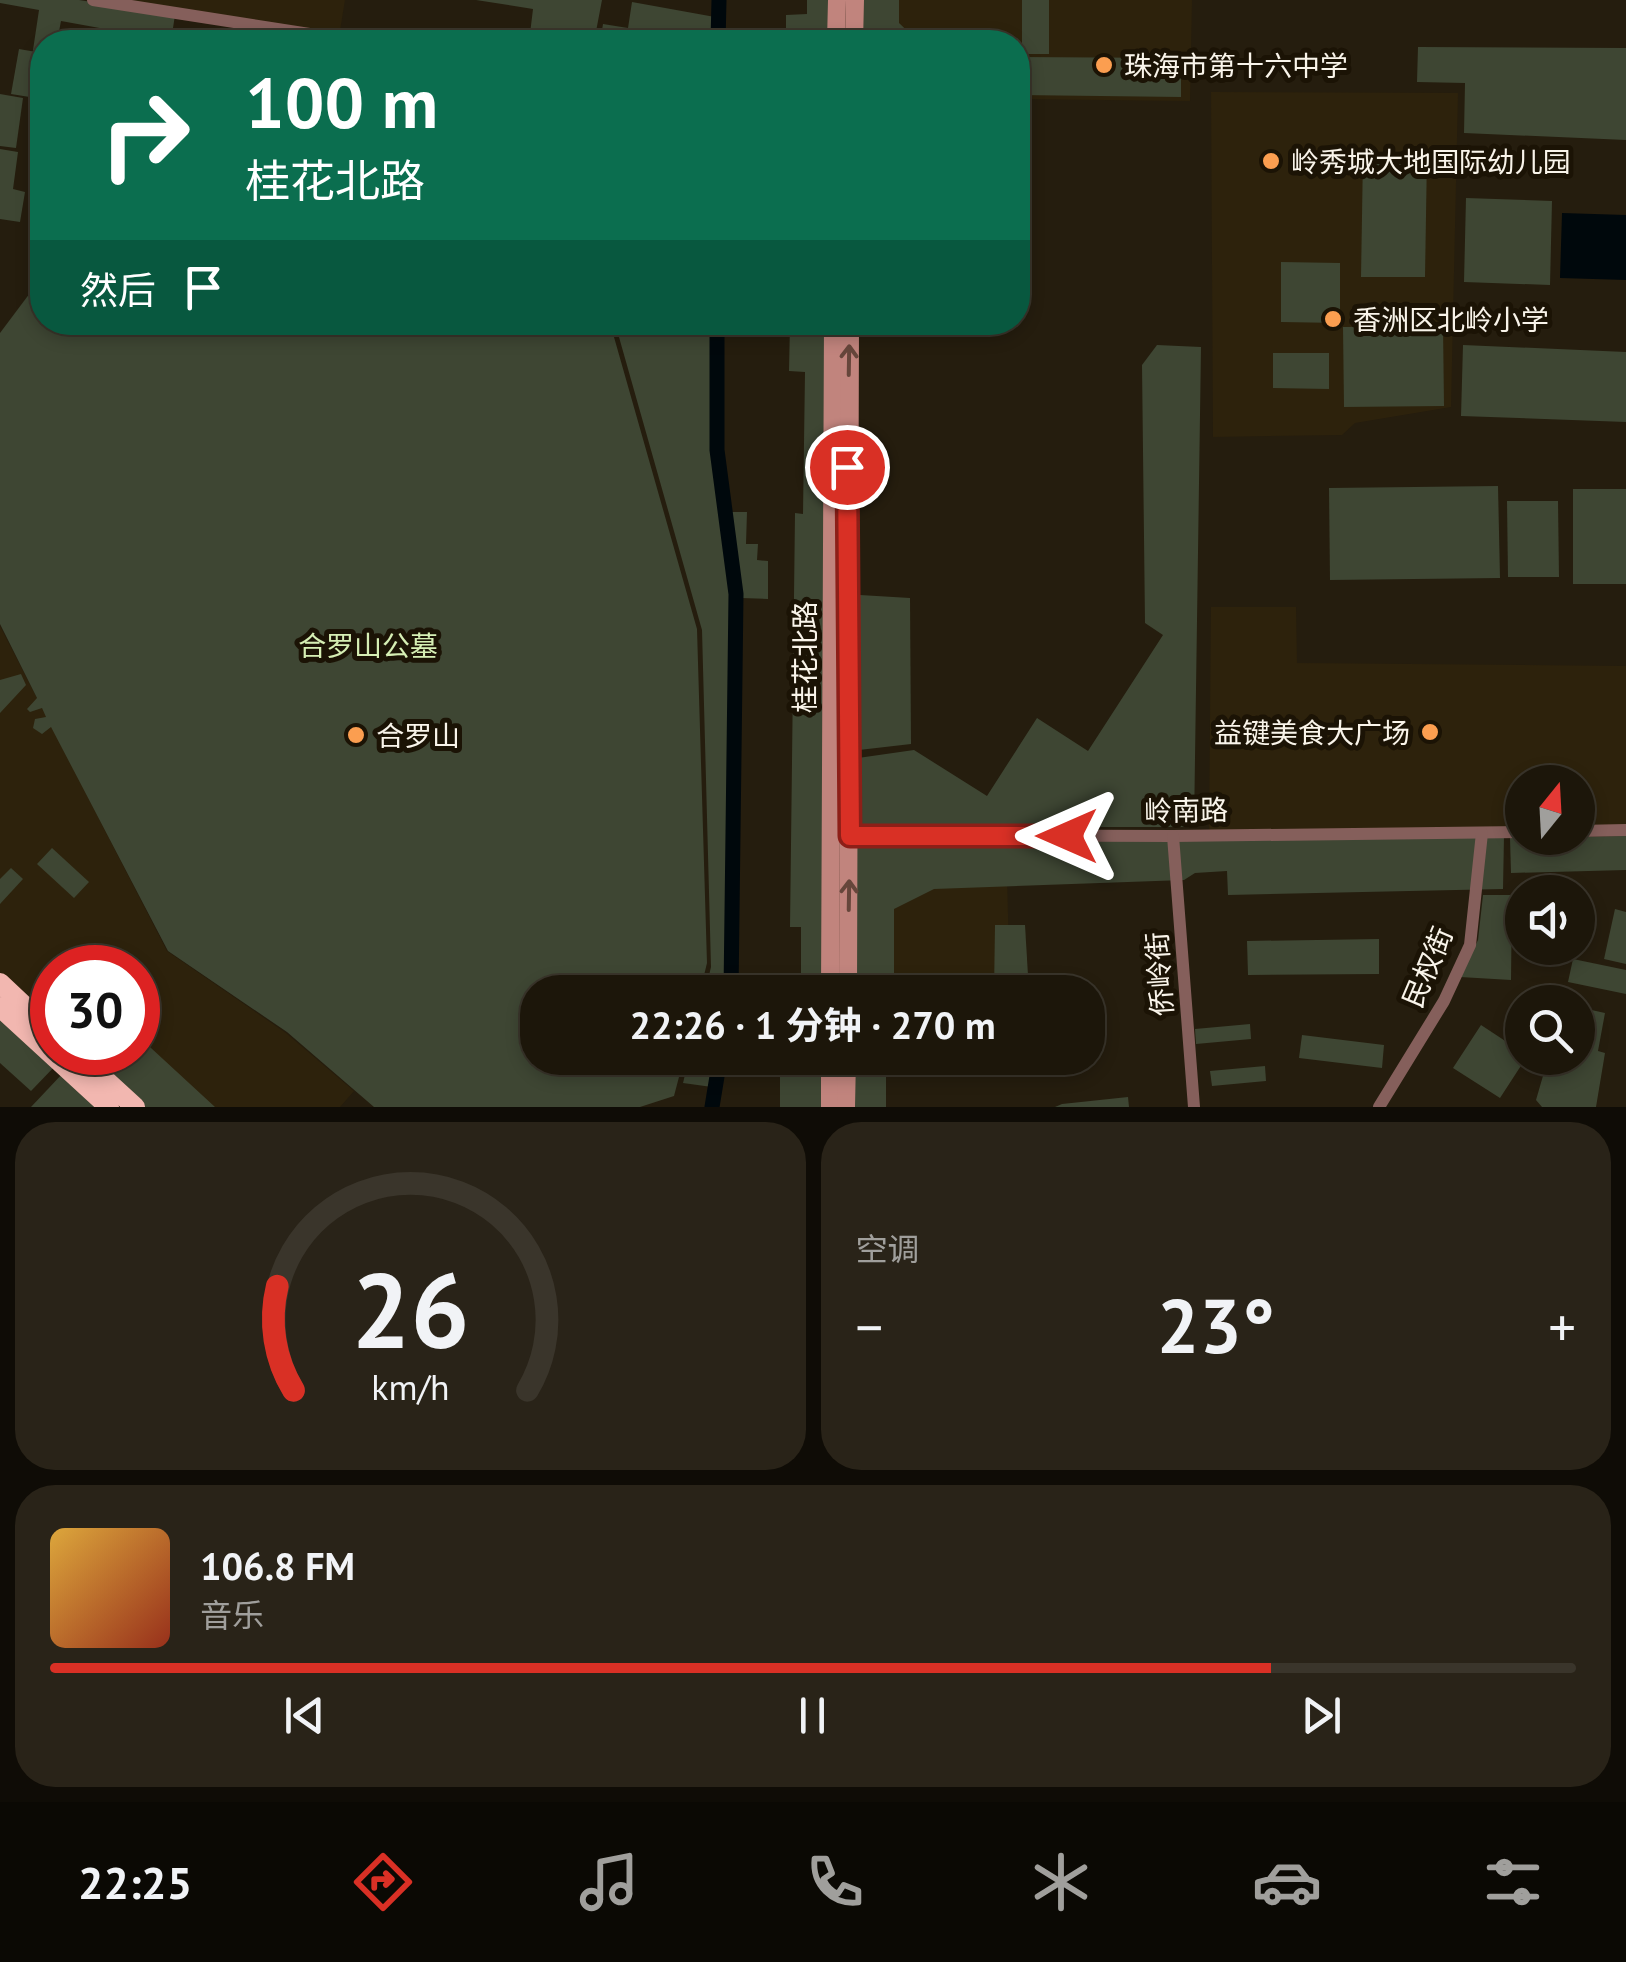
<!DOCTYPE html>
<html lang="zh">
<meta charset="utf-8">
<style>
:root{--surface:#1c160a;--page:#292318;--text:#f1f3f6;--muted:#a09f9c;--line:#3a352b;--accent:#d93025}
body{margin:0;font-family:"PT Sans","Noto Sans SC",sans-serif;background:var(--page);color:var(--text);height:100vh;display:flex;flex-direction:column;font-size:38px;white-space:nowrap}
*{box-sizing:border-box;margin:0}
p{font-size:32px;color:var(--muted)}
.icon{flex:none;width:55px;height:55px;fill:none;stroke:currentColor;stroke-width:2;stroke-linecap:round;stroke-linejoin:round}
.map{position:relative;height:1107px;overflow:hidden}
.drawer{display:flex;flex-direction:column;gap:15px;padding:15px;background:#0f0c06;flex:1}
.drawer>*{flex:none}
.guide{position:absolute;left:30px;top:30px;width:1000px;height:305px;border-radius:40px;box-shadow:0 5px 15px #0003,0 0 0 2px var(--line);background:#0b6e4f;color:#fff;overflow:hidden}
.needle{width:65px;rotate:18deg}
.controls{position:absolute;left:1505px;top:765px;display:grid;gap:20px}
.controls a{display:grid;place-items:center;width:90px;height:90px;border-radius:50%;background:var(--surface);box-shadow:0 5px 15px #0003,0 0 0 2px var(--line);font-size:50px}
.speed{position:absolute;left:30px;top:945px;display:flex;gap:20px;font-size:50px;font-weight:700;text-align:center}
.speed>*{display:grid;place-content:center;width:130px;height:130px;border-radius:50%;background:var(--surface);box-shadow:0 5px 15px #0003,0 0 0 2px var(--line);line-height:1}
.speed .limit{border:15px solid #d22;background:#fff;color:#111}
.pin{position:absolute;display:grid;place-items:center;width:85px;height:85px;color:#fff;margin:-42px;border:5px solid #fff;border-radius:50%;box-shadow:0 2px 10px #0007}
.me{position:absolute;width:110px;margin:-55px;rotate:270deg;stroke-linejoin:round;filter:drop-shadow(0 0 8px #0008)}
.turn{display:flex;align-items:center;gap:35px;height:210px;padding:0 50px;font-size:45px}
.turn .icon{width:130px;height:130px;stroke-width:2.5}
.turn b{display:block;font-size:70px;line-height:85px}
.then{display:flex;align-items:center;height:95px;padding:0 50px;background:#0003;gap:20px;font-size:38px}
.big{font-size:75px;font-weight:700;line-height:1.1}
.drawer .tile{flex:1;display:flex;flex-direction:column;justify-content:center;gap:15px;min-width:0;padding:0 35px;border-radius:40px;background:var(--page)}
.drawer .dial{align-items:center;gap:0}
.dial svg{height:260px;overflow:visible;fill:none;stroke:var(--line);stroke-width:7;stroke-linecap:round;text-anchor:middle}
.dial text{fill:var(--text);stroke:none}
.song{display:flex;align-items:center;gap:30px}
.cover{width:120px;height:120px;border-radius:15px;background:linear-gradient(135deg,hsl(40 70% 55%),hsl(10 70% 35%))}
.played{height:10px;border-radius:5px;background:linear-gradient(90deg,var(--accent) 80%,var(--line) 80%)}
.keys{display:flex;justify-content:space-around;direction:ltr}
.heat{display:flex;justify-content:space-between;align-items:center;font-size:55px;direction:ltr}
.drawer .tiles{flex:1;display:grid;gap:15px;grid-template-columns:1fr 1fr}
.tile:last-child{grid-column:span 2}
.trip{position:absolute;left:520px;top:975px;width:585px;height:100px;border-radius:40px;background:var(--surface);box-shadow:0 5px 15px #0003,0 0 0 2px var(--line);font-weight:700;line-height:100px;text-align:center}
.dock{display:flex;height:160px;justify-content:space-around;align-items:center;background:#0b0904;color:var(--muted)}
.dock .icon{width:70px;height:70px}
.dock .active{color:var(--accent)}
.dock b{font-size:45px;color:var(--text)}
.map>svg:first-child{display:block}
</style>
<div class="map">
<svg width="1626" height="1107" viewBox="0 0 1626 1107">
<rect width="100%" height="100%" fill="#251d0e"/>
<g fill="#2d220c">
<path d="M 101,0 L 345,0 L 339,37 Z"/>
<path d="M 856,0 L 1192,0 L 1190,101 L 1018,99 L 1018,42 L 855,42 Z"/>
<path d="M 1211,92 L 1458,93 L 1451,407 L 1355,423 L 1342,435 L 1213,437 Z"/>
<path d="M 1211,607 L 1296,607 L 1297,663 L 1626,666 L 1626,827 L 1578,828 L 1578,782 L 1522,782 L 1522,828 L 1209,833 Z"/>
<path d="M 0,626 L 167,951 L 286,1033 L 354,1091 L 340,1107 L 137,1107 L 77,1053 L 138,1052 L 138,968 L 52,968 L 52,1030 L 0,981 Z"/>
<path d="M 851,837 L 1006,838 L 1010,992 L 850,992 Z"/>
</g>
<g fill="#3e4633">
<path d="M 0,0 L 79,0 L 175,15 L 171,41 L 61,21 L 57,42 L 42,42 L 42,51 L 33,50 L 39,10 L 0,3 Z"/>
<path d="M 476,0 L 602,0 L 594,42 L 529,42 L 533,9 Z"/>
<path d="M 807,0 L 834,0 L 833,42 L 786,42 L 786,15 L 807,14 Z"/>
<path d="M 861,0 L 899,0 L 899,23 L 919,42 L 860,42 Z"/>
<rect x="1022" y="0" width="27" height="54"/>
<path d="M 632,2 L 715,17 L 714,42 L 600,42 L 603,24 L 628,28 Z"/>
<path d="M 1418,47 L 1626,48 L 1626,140 L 1464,133 L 1465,83 L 1417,82 Z"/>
<path d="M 19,49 L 42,53 L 42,99 L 11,94 Z"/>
<path d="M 1018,57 L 1181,58 L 1181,97 L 1018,95 Z"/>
<path d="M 0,94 L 23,98 L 16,148 L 0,146 Z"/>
<path d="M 0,149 L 18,152 L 13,189 L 25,192 L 20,222 L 0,219 Z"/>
<path d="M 1363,155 L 1427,155 L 1425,277 L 1361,277 Z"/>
<path d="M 1466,198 L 1552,201 L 1550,285 L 1464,282 Z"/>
<path d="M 1281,262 L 1340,263 L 1340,323 L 1281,322 Z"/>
<path d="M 42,277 L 42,322 L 610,323 L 697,629 L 707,963 L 700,992 L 538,992 L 538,1058 L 684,1058 L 674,1096 L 640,1107 L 374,1107 L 287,1032 L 168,951 L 51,727 L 42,734 L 33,728 L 35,719 L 46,717 L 42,708 L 30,712 L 27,709 L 37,698 L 0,624 L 0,333 Z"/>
<path d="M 615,323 L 714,323 L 713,446 L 734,592 L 729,992 L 705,992 L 711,967 L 702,630 Z"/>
<path d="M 790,323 L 831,323 L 827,992 L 780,992 L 780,975 L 801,974 L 801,927 L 790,927 L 795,513 L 803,514 L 805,372 L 789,371 Z"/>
<path d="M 1443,326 L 1444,406 L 1344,407 L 1343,327 Z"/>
<path d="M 1157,345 L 1201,347 L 1194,827 L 859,827 L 858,758 L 914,750 L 987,796 L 1037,718 L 1088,751 L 1163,635 L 1145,623 L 1142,365 Z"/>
<path d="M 1463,345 L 1626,352 L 1626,422 L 1461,416 Z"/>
<path d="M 1273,353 L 1329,353 L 1329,389 L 1273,388 Z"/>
<path d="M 1498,486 L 1500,578 L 1330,580 L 1329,488 Z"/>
<rect x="1573" y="489" width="53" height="95"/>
<path d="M 1507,501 L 1558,501 L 1559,577 L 1508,577 Z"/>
<path d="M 730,512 L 747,512 L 746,544 L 758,544 L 757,560 L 768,561 L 768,599 L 741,598 Z"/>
<path d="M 860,595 L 910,598 L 911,744 L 859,750 Z"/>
<path d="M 21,674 L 26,685 L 0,713 L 0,680 Z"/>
<path d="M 1504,836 L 1503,889 L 1228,895 L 1227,871 L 1195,873 L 1184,880 L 934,889 L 894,909 L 894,992 L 853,992 L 854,840 Z"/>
<path d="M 1626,836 L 1626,870 L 1511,873 L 1510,838 Z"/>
<path d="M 52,848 L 89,882 L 74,898 L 37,864 Z"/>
<path d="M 11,868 L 23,879 L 0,904 L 0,879 Z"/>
<path d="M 1483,895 L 1512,895 L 1511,980 L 1460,977 L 1478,940 Z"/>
<path d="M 1615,909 L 1626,912 L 1626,964 L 1604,959 Z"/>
<path d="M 995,925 L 1025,925 L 1029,992 L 994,992 Z"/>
<path d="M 1379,939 L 1379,974 L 1248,975 L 1247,941 Z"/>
<path d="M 1573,959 L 1626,970 L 1626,994 L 1568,982 Z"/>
<path d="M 1578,1007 L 1605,1013 L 1598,1051 L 1605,1053 L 1596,1107 L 1542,1107 L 1536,1100 L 1547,1062 L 1556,1064 L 1563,1058 L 1578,1058 Z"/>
<path d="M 0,1013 L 56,1065 L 31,1091 L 0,1063 Z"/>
<path d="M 1250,1024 L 1251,1039 L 1196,1044 L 1195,1029 Z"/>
<path d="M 1481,1025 L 1522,1052 L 1522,1058 L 1526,1058 L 1500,1098 L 1453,1068 Z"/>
<path d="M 1302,1035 L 1384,1045 L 1382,1068 L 1299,1058 Z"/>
<path d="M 138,1036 L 215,1107 L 142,1107 L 98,1067 L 112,1053 L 138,1052 Z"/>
<path d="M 689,1058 L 717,1058 L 712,1087 L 683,1083 Z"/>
<rect x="780" y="1058" width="46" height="49"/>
<rect x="852" y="1058" width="34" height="49"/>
<path d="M 1265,1066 L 1266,1081 L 1212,1086 L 1210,1071 Z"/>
<path d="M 64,1072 L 103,1107 L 31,1107 Z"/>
<path d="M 1128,1097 L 1129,1107 L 1055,1107 L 1062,1104 Z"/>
</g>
<path fill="#00080c" d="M 1562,213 L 1626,215 L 1626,280 L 1560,278 Z"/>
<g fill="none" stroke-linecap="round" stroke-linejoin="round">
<g stroke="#00080c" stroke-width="15">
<path d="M 718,42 L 719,0"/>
<path d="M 717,322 L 717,450 L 736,594 L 731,992"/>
<path d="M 712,1107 L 720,1058"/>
</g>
<g stroke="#855f5b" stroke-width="12">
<path d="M 93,0 L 361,42"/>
<path d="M 1578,831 L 1626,830"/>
<path d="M 840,835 L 1173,836 L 1522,832"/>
<path d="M 1173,836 L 1194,1107"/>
<path d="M 1379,1107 L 1444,1001 L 1470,945 L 1482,833"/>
</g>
<g stroke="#c1847d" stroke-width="18">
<path d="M 836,42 L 837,0"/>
<path d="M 854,42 L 855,0"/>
<path d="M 830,992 L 833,322"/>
<path d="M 848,992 L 850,322"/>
<path d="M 830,1107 L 830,1058"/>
<path d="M 846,1107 L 847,1058"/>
</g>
<g stroke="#f2b7b0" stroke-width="20">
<path d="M 0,983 L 52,1032"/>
<path d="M 0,1007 L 109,1107"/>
<path d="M 75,1052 L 135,1107"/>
</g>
</g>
<defs><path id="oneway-shaft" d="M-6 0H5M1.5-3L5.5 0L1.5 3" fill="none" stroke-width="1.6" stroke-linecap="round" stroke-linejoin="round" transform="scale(2.5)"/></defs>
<g stroke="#66463b">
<use href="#oneway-shaft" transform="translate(849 360) rotate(-89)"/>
<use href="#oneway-shaft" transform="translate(849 895) rotate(-89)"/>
</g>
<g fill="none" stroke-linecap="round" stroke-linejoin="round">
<defs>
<path id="route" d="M 847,467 L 850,836 L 1067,836"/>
</defs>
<use href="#route" stroke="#8d1f18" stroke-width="25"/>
<use href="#route" stroke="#d93025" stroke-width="18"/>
</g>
<g fill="#fb9e50" stroke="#1b1305" stroke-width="4">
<circle cx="1104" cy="65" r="10"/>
<circle cx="1271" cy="161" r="10"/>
<circle cx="1333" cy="319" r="10"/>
<circle cx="1430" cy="732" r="10"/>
<circle cx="356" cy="735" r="10"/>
</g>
<g text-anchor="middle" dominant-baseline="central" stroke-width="10" stroke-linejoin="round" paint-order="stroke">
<g font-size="28" fill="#f9f4ea" stroke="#1b1305" text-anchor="start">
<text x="1124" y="65">珠海市第十六中学</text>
<text x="1291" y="161">岭秀城大地国际幼儿园</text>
<text x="1353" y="319">香洲区北岭小学</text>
<text x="1410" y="732" text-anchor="end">益键美食大广场</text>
<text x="376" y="735">合罗山</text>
</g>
<g font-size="28" fill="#d6efb4" stroke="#1b1305">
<text x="368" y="645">合罗山公墓</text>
</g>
<g font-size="28" fill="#f9f4ea" stroke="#1b1305">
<text transform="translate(804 657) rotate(-90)">桂花北路</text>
<text transform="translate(1186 810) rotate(-1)">岭南路</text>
<text transform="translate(1427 967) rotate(-67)">民权街</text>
<text transform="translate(1159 974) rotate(-94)">侨岭街</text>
</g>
</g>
</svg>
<div class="controls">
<a><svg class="needle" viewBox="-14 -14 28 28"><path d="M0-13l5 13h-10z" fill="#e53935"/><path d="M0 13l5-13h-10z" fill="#a09f9c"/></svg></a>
<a><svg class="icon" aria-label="sound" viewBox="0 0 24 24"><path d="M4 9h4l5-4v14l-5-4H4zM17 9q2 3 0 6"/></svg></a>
<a><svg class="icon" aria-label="search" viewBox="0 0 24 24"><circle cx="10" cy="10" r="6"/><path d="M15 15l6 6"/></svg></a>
</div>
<div class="speed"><div class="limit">30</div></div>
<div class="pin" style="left:847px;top:467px;background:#d93025"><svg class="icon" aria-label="arrive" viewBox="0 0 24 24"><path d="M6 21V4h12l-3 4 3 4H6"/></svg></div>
<svg class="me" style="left:1067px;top:836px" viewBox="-20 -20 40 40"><path d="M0-17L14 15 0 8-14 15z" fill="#d93025" stroke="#fff" stroke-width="4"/></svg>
<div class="trip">22:26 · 1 分钟 · 270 m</div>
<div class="guide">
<div class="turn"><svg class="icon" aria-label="right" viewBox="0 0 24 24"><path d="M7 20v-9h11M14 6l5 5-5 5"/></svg><div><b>100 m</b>桂花北路</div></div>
<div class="then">然后<svg class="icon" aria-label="arrive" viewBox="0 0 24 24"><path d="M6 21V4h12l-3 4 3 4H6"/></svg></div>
</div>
</div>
<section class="drawer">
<div class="tiles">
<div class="tile dial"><svg viewBox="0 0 100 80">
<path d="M14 69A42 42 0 1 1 86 69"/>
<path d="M14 69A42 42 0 0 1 9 37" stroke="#d93025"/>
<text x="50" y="56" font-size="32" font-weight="700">26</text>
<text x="50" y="72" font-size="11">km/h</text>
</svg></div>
<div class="tile"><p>空调</p>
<div class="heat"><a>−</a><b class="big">23°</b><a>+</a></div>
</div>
<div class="tile">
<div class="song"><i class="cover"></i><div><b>106.8 FM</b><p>音乐</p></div></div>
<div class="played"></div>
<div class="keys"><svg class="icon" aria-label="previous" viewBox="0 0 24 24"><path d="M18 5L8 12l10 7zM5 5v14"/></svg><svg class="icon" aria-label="pause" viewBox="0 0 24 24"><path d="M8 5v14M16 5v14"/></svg><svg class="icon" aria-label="next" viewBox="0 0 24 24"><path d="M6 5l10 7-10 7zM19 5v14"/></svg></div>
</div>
</div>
</section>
<nav class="dock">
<b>22:25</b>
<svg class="icon active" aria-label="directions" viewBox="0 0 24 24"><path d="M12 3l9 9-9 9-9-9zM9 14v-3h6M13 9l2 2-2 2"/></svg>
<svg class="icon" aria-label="music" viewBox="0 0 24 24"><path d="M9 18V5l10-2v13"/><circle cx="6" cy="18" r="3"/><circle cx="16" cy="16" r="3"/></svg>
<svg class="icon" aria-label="phone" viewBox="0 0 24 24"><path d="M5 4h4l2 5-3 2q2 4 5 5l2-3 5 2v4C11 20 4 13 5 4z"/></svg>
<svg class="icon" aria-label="climate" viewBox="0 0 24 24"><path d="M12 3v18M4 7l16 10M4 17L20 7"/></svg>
<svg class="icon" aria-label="car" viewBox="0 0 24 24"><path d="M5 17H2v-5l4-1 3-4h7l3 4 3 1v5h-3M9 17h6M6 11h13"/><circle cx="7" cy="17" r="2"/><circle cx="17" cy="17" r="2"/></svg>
<svg class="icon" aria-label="filters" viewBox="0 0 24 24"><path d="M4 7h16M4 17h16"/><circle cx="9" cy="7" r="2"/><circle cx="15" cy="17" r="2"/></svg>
</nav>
